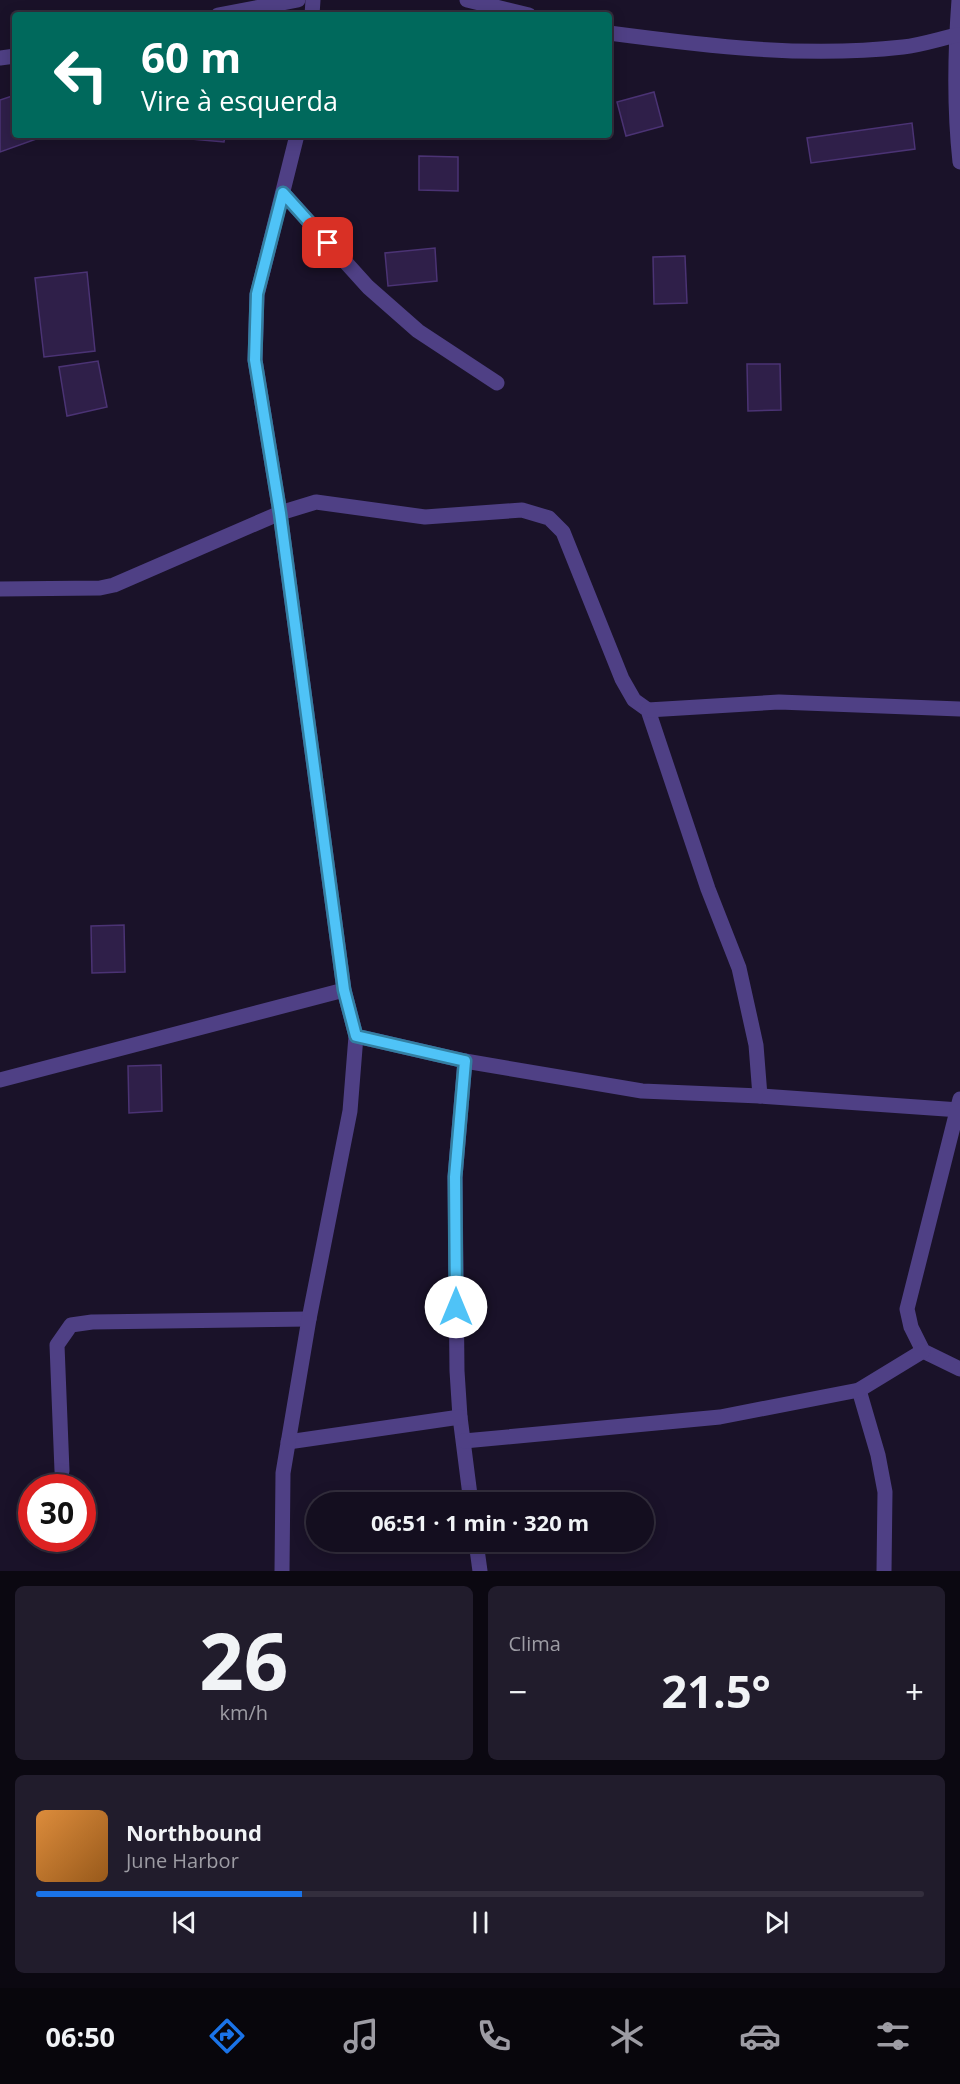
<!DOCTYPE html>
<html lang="pt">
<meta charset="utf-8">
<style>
:root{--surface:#140e1f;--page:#211c2c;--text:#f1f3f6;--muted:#9d9ca4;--line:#332e3d;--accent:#1a73e8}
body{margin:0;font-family:"Open Sans",sans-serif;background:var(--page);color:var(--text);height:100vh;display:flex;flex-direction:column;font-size:22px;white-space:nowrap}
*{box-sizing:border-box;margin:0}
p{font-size:20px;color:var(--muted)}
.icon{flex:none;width:33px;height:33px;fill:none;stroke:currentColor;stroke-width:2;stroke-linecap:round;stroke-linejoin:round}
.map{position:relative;height:1571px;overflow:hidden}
.sheet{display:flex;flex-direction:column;gap:15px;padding:15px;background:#0b0811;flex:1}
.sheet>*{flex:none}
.guide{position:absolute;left:12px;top:12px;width:600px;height:126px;border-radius:6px;box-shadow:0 3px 15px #0003,0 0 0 2px var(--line);background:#00695c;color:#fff;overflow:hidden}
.speed{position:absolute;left:18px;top:1474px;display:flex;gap:12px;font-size:30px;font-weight:700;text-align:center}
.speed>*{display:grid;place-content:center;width:78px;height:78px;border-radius:50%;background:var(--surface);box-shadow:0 3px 15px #0003,0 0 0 2px var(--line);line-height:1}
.speed .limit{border:9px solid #d22;background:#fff;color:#111}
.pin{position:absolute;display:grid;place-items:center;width:51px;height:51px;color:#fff;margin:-26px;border-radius:12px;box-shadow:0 3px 9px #0006}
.me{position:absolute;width:66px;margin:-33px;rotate:0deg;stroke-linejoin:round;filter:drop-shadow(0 0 4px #0008)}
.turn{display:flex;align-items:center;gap:21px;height:126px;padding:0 30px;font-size:27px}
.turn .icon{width:78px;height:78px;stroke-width:2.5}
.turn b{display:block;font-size:42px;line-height:51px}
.big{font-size:45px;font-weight:700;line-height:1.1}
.sheet .tile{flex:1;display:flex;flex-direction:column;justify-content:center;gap:9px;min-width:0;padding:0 21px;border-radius:9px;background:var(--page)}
.sheet .dial{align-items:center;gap:0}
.dial b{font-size:78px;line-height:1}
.song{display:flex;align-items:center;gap:18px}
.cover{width:72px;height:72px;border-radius:9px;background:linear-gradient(135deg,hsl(30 70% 55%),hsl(30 70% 35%))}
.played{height:6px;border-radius:3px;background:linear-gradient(90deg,var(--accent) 30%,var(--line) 30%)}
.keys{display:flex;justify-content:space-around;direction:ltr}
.heat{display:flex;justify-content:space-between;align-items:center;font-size:33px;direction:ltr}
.sheet .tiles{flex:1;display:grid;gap:15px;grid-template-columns:1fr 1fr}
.tile:last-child{grid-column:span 2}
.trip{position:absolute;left:306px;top:1492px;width:348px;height:60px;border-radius:30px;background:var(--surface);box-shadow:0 3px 15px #0003,0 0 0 2px var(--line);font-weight:700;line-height:60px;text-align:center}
.tabs{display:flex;height:96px;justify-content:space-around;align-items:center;background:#08060c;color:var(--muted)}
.tabs .icon{width:42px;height:42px}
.tabs .current{color:var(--accent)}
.tabs b{font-size:27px;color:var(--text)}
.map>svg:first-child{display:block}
</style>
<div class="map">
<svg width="960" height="1571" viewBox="0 0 960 1571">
<rect width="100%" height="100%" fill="#1a1229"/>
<g fill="#2f1f49" stroke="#4b3374" stroke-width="1.5">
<path d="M 654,92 L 663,126 L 626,136 L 617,102 Z"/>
<path d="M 15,95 L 15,135 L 38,135 L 39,138 L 0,152 L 0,100 Z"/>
<path d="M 912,123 L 915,149 L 811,163 L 807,138 Z"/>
<path d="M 169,135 L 225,135 L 224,142 L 169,137 Z"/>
<path d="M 419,156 L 458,157 L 458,191 L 419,190 Z"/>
<path d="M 435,248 L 437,281 L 388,286 L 385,253 Z"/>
<path d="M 685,256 L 687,303 L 654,304 L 653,257 Z"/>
<path d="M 87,272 L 95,351 L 44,357 L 35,278 Z"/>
<path d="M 98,361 L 107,407 L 67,416 L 59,367 Z"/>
<path d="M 747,364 L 780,364 L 781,410 L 748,411 Z"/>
<path d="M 124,925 L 125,972 L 92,973 L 91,926 Z"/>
<path d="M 161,1065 L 162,1111 L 129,1113 L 128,1066 Z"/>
</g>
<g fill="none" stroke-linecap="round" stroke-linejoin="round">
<g stroke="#4f4085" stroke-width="15">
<path d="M 467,0 L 529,15"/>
<path d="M 959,0 C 955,53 954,108 960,162"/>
<path d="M 218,15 L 298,0"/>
<path d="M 312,15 L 313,0"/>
<path d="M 609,33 C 707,46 804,58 903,47 C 921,45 939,39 957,35"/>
<path d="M 0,58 L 15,56"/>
<path d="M 283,193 L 368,287 L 418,331 L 497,383"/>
<path d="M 0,589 L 100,588 L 114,585 L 280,513 L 316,502 L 425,517 L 522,510 L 549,518 L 563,532 L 622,679 L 634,700 L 648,710 L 708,889 L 739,968 L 756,1045 L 760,1096"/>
<path d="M 648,710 L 779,702 L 960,709"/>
<path d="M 356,1036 L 465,1061 L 642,1091 L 760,1096 L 960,1110"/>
<path d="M 465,1061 L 455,1177 L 457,1371 L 460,1417 L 471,1503"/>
<path d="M 0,1080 L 344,990"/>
<path d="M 960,1099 L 907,1309 L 911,1327 L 923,1351 L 960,1369"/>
<path d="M 859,1390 L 878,1455 L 885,1492 L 884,1571"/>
<path d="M 464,1441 L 720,1417 L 859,1390 L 923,1351"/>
<path d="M 288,1442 L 460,1417"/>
<path d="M 62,1471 L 57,1345 L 71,1325 L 92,1322 L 309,1319"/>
<path d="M 476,1542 L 480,1571"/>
<path d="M 282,1571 L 283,1473 L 309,1319 L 350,1111 L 356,1036 L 344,990 L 280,513 L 255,360 L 257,295 L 297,135"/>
</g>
</g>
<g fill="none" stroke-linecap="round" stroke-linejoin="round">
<defs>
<path id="route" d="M 328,243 L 283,193 L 257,294 L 255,360 L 280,513 L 344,990 L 356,1036 L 465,1061 L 455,1177 L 456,1307"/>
</defs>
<use href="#route" stroke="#337fa1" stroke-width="15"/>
<use href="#route" stroke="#4fc3f7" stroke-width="10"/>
</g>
</svg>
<div class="speed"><div class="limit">30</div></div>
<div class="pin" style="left:328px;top:243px;background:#d93025"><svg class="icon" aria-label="arrive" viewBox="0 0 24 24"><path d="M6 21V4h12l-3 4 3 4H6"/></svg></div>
<svg class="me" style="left:456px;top:1307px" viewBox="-20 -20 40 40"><circle r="19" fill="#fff"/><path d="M0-13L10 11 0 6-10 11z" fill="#4fc3f7"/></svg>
<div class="trip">06:51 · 1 min · 320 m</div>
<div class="guide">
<div class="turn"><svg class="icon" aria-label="left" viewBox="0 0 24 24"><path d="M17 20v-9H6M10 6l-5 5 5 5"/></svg><div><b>60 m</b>Vire à esquerda</div></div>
</div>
</div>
<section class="sheet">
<div class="tiles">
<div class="tile dial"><b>26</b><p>km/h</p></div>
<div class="tile"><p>Clima</p>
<div class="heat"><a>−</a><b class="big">21.5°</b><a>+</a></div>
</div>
<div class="tile">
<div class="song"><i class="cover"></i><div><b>Northbound</b><p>June Harbor</p></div></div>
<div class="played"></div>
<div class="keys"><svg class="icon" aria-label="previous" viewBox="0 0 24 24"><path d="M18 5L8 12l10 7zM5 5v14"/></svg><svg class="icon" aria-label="pause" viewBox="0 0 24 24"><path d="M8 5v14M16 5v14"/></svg><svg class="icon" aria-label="next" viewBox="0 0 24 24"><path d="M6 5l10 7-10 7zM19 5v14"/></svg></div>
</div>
</div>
</section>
<nav class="tabs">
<b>06:50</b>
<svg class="icon current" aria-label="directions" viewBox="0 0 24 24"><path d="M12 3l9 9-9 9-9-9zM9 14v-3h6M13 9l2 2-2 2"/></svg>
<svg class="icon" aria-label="music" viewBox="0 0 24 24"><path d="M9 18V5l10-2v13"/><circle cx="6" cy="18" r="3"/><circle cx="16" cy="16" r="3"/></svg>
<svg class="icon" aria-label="phone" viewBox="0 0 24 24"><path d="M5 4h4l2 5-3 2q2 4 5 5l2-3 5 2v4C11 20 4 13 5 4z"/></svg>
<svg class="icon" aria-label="climate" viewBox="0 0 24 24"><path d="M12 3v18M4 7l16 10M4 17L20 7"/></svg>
<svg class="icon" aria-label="car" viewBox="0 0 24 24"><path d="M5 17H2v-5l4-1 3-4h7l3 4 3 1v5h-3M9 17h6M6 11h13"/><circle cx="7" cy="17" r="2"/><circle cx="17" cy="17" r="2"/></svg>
<svg class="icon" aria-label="filters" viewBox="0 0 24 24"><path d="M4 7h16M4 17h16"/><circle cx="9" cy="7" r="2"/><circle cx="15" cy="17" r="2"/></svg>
</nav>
